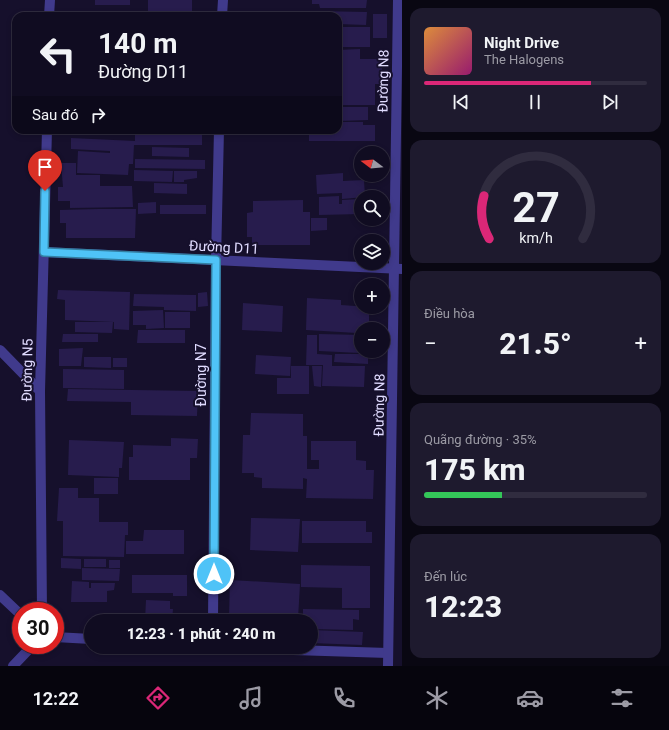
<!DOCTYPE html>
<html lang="vi">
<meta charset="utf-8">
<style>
:root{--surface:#100c21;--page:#1e1a2e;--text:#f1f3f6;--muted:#9c9ba5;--line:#302c3f;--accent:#db2777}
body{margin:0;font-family:Roboto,sans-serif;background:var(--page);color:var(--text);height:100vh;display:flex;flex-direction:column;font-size:15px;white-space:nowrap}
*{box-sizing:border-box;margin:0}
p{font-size:13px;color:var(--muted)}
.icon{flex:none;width:22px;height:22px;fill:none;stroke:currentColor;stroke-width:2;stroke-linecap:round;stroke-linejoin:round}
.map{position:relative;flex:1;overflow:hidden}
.details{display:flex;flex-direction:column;gap:8px;padding:8px;background:#090712;width:267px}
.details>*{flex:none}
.top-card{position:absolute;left:12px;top:12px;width:330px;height:122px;border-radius:12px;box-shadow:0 2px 6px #0003,0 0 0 1px var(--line);background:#100c21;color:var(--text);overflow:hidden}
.needle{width:26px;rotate:286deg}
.fabs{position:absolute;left:354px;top:146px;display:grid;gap:8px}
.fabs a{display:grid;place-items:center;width:36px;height:36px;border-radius:50%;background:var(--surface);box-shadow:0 2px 6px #0003,0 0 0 1px var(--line);font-size:20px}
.speed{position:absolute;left:12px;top:602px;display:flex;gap:8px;font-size:20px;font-weight:700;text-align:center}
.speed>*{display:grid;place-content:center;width:52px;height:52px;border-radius:50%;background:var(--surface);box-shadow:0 2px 6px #0003,0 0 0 1px var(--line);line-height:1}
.speed .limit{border:6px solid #d22;background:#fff;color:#111}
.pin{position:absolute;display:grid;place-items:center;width:34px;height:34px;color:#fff;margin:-41px -17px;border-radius:50% 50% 50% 0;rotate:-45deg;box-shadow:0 0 4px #0007}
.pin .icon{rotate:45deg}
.me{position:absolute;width:44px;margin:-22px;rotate:0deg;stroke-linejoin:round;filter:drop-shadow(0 0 3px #0008)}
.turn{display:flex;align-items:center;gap:14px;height:84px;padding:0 20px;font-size:18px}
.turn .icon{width:52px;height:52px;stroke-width:2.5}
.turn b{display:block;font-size:28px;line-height:34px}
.then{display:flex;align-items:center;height:38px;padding:0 20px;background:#0003;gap:8px;font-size:15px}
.big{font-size:30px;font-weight:800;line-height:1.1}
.details .widget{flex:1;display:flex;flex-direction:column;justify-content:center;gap:6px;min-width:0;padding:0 14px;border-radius:12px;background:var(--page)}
.details .dial{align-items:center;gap:0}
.dial svg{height:104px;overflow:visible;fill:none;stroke:var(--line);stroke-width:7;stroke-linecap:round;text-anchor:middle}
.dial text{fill:var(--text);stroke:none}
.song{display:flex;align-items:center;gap:12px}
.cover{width:48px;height:48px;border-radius:6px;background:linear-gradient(135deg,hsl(30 70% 55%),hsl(320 70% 35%))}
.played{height:4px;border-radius:2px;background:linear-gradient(90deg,var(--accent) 75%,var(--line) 75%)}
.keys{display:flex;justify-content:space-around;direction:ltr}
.heat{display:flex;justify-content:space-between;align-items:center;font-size:22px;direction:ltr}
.charge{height:6px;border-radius:3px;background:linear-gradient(90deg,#34c759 35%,var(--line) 0)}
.trip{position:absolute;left:84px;top:614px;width:234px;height:40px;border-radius:20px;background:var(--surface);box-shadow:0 2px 6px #0003,0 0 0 1px var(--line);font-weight:800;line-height:40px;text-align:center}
.dock{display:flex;height:64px;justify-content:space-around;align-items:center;background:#06050d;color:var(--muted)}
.dock .icon{width:28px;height:28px}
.dock .current{color:var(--accent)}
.dock b{font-size:18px;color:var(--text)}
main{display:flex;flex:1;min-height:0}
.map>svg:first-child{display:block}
</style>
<main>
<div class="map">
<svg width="402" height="666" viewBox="0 0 402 666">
<rect width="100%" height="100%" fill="#16102c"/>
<g fill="#271c4d">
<rect x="95" y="0" width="35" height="5"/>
<path d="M 148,0 L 192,0 L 192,15 L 148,14 Z"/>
<path d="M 312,0 L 367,0 L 366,8 L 320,8 L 319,4 L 312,4 Z"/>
<path d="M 314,11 L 367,12 L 366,25 L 338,24 L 338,16 L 314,16 Z"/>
<rect x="373" y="14" width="14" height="24"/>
<rect x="338" y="27" width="32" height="20"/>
<path d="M 360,49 L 360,59 L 382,59 L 382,71 L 386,71 L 386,84 L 375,84 L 375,105 L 338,105 L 338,50 Z"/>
<path d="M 338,107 L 368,107 L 368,120 L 338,121 Z"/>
<path d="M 338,122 L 363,122 L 363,125 L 375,125 L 375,141 L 309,141 L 309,130 L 338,130 Z"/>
<path d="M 135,130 L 202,130 L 202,145 L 134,145 L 133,164 L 129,164 L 128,175 L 77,173 L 78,151 L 110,153 L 110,151 L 71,149 L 71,138 L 135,141 Z"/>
<path d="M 152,147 L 189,148 L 189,157 L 152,156 Z"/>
<path d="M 135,159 L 205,160 L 205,169 L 135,168 Z"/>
<path d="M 61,163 L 76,163 L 76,175 L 100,175 L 100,186 L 132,186 L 133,207 L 70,208 L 70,201 L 58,201 L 58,187 L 63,187 Z"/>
<path d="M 134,170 L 173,171 L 172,182 L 134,181 Z"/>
<path d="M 174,171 L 197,171 L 197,178 L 184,180 L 184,182 L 174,182 Z"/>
<path d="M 343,173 L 343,181 L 364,180 L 365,197 L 342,199 L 342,193 L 317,194 L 316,175 Z"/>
<path d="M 154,183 L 187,184 L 187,194 L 154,193 Z"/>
<path d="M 339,196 L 339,204 L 342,204 L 342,200 L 361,199 L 361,214 L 319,215 L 319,197 Z"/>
<path d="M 303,200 L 303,212 L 310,212 L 310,245 L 252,245 L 252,237 L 247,237 L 247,213 L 253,212 L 253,201 Z"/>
<path d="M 156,202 L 156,213 L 138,214 L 138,203 Z"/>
<rect x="160" y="205" width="46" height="9"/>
<path d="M 98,209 L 136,209 L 135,238 L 66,238 L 66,223 L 60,223 L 60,210 Z"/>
<path d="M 311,218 L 327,218 L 327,230 L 311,231 Z"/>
<path d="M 58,290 L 130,292 L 129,330 L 114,329 L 114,322 L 65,320 L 65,300 L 57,299 Z"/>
<path d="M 207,292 L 208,306 L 198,307 L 198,293 Z"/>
<path d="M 134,294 L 196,295 L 196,311 L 164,310 L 164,307 L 133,306 Z"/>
<path d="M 307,298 L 341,300 L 341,305 L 369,307 L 369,329 L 358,329 L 357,333 L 306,330 Z"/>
<path d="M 243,303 L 283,306 L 282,332 L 242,330 Z"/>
<path d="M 163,310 L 164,328 L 146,329 L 146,325 L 133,325 L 133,311 Z"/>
<rect x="165" y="312" width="25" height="16"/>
<path d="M 75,322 L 113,322 L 112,333 L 75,332 Z"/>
<path d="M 138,330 L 185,330 L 185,343 L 137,343 Z"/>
<path d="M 63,334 L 98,334 L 98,342 L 62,342 Z"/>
<path d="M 319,334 L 361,335 L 360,353 L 319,351 Z"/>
<path d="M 307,335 L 317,335 L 317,354 L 332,355 L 332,366 L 325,366 L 365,366 L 364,387 L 322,386 L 323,365 L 306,365 Z"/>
<path d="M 83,348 L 81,366 L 59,366 L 59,349 Z"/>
<path d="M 335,354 L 368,354 L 368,364 L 334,362 Z"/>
<path d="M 256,355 L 291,357 L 290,376 L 255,374 Z"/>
<path d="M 84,357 L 111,357 L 111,368 L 84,367 Z"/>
<rect x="113" y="358" width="14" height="9"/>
<path d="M 291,366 L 309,366 L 309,394 L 277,394 L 277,378 L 291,378 Z"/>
<path d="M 312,366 L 322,366 L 321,387 L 314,386 Z"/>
<path d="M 63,369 L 124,370 L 124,389 L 63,388 Z"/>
<path d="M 68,389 L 198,391 L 197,416 L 131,415 L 131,402 L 67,401 Z"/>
<path d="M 251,413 L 303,414 L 303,436 L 307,436 L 307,469 L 319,469 L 319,460 L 311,460 L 311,441 L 356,441 L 356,460 L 366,461 L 366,470 L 374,470 L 373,499 L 306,498 L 307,479 L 303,478 L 303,489 L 262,488 L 262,478 L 254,477 L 254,473 L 242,473 L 243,435 L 250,435 Z"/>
<path d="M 171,438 L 198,439 L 197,458 L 190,458 L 190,480 L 129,480 L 129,457 L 133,457 L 133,445 L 171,446 Z"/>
<path d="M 69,440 L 124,442 L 122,468 L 119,468 L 119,477 L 68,475 Z"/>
<rect x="94" y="478" width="24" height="16"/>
<path d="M 59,488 L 78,488 L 78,498 L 99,498 L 99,522 L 128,522 L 128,535 L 125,535 L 124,557 L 63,556 L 63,521 L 57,521 Z"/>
<path d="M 251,518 L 300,519 L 298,552 L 250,550 Z"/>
<path d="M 302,521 L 366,521 L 366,532 L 372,532 L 372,543 L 302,543 Z"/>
<path d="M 144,530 L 184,530 L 184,554 L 126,554 L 126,541 L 143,541 Z"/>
<path d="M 61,558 L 81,559 L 81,569 L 61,568 Z"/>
<rect x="84" y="559" width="22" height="8"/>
<rect x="109" y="560" width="11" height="8"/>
<path d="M 301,565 L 370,566 L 370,608 L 342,608 L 342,588 L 301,587 Z"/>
<path d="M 82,568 L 120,569 L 119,581 L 82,580 Z"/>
<path d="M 132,575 L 187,575 L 187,596 L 173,596 L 173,593 L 132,593 Z"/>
<path d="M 230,580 L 300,584 L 298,619 L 229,617 Z"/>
<path d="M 72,581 L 89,582 L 89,588 L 91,588 L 91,583 L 115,583 L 114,590 L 107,591 L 107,602 L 71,602 Z"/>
<path d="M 146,600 L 170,601 L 170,609 L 173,609 L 172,621 L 145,621 Z"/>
<path d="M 303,609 L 359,610 L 359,620 L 353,619 L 353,630 L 311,629 L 311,621 L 303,621 Z"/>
<path d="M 311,630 L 363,632 L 362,645 L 311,643 Z"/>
</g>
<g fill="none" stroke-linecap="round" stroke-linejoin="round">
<g stroke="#403a8c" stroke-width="10">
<path d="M 49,16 L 50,0"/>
<path d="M 222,16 L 223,0"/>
<path d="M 44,252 L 402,269"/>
<path d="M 0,350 L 40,391"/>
<path d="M 0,595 L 21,615"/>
<path d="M 42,611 L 40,391 L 47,130"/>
<path d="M 213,621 L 216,260 L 219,130"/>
<path d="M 55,637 L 91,639"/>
<path d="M 199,647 L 388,653"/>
<path d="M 13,666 L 33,645"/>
<path d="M 388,666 L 398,0"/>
</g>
</g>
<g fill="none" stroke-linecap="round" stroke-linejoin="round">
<defs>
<path id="route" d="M 45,191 L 44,252 L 216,260 L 214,574"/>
</defs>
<use href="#route" stroke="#337fa1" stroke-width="10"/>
<use href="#route" stroke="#4fc3f7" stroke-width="7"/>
</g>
<g text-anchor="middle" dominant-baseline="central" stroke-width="4" stroke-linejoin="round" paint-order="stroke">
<g font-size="14" fill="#e0dbff" stroke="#16102c">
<text transform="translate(383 81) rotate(-89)">Đường N8</text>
<text transform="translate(224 247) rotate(3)">Đường D11</text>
<text transform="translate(27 370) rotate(-89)">Đường N5</text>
<text transform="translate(201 375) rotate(-90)">Đường N7</text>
<text transform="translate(379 405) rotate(-89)">Đường N8</text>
</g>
</g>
</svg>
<div class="fabs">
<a><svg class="needle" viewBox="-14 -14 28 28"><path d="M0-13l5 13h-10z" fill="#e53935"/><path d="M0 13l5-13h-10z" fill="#9c9ba5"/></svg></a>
<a><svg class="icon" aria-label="search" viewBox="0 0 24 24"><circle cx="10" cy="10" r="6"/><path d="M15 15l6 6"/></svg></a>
<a><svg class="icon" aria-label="layers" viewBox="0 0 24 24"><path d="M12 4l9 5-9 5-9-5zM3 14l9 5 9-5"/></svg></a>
<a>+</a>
<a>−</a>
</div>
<div class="speed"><div class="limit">30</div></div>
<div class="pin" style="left:45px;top:191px;background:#d93025"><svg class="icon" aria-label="arrive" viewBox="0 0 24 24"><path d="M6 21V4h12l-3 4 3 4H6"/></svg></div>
<svg class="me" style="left:214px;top:574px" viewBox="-20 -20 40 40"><circle r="17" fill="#4fc3f7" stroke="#fff" stroke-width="3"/><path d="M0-11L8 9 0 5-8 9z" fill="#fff"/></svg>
<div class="trip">12:23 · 1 phút · 240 m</div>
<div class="top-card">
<div class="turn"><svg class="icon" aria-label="left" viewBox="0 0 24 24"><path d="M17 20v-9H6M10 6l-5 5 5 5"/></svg><div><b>140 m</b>Đường D11</div></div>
<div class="then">Sau đó<svg class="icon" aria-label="right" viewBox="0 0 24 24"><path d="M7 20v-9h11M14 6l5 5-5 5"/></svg></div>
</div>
</div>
<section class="details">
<div class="widget">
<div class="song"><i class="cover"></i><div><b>Night Drive</b><p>The Halogens</p></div></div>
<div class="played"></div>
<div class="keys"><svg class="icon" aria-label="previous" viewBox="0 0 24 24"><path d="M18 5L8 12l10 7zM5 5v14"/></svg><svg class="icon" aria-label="pause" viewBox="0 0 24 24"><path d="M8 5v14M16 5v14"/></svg><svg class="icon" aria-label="next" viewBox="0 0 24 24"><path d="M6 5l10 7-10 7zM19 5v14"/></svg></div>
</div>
<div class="widget dial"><svg viewBox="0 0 100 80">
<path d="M14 69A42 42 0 1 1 86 69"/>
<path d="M14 69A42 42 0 0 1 10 36" stroke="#db2777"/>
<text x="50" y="56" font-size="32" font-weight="700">27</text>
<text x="50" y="72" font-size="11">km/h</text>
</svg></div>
<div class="widget"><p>Điều hòa</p>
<div class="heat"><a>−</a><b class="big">21.5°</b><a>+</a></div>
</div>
<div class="widget"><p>Quãng đường · 35%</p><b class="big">175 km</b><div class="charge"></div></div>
<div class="widget"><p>Đến lúc</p><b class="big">12:23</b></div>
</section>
</main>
<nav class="dock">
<b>12:22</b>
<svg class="icon current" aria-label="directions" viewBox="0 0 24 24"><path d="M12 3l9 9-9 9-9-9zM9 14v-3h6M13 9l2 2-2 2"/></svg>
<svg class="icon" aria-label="music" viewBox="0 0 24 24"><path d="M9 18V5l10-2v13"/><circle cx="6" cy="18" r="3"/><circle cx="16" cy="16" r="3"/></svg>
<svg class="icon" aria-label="phone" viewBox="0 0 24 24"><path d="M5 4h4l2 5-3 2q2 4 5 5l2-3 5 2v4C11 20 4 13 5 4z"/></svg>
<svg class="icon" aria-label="climate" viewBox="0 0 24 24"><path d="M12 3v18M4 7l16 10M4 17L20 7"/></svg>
<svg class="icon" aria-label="car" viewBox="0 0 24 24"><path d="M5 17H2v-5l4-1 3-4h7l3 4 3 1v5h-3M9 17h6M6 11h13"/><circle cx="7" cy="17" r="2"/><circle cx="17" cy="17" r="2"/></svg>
<svg class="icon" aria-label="filters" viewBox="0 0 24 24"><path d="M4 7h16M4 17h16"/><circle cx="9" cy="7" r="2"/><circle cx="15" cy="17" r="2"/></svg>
</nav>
